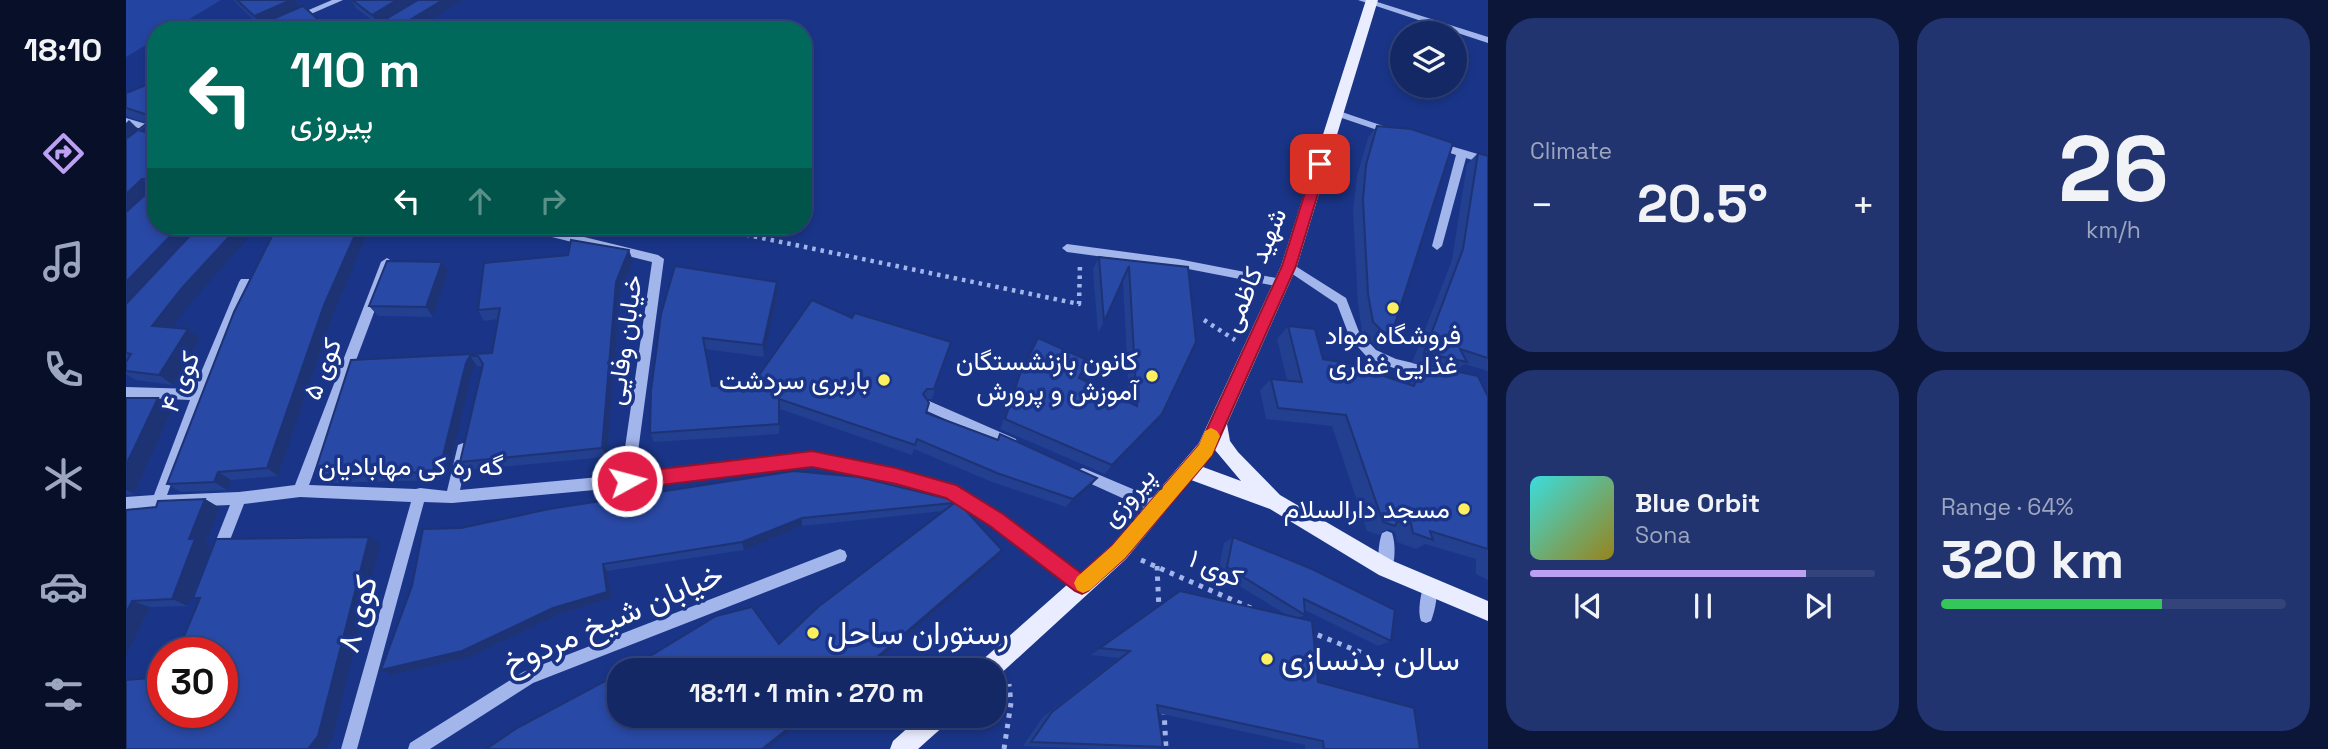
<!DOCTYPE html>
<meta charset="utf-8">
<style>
:root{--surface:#142866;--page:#21346f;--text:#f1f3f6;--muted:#9da6bf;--line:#33447a;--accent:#bca0f2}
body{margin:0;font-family:"Space Grotesk",Vazirmatn,sans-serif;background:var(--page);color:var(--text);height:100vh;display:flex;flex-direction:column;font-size:26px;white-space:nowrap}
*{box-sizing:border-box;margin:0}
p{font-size:23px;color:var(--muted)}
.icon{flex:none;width:38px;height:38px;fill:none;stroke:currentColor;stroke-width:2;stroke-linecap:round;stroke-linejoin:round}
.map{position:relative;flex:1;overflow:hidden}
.details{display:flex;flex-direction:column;gap:18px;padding:18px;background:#0b1638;width:840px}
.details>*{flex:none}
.top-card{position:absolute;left:21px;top:21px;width:665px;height:214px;border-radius:28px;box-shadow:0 4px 10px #0003,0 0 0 2px var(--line);background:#00695c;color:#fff;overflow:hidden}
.buttons{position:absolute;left:1264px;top:21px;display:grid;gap:14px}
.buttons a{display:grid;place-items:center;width:77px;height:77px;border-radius:50%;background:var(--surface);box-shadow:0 4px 10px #0003,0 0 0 2px var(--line);font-size:35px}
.speed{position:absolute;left:21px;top:637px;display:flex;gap:14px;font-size:35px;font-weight:700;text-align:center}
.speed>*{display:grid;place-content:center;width:91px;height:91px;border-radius:50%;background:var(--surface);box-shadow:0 4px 10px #0003,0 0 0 2px var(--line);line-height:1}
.speed .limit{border:10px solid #d22;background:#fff;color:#111}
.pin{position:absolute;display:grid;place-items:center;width:60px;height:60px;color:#fff;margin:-30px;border-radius:14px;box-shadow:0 4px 10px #0006}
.me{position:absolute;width:77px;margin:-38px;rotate:83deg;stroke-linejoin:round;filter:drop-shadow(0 0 5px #0008)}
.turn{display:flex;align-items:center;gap:24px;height:147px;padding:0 28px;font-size:32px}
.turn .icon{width:91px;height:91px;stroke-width:2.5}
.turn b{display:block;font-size:49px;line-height:60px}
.lanes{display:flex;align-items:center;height:66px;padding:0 28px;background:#0003;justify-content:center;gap:35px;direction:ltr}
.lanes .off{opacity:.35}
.big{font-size:52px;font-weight:700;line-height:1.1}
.details .widget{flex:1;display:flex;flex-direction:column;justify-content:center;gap:10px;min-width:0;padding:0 24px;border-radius:28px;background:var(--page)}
.details .dial{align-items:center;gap:0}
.dial b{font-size:91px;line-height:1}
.song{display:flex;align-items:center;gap:21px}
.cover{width:84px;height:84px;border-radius:10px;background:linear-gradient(135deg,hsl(180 70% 55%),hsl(50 70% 35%))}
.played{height:7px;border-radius:4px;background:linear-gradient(90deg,var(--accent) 80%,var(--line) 80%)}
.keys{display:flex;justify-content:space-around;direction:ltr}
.heat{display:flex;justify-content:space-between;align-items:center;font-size:38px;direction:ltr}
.charge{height:10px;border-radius:5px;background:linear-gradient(90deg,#34c759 64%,var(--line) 0)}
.details .tiles{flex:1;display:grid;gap:18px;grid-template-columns:repeat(2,1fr)}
.trip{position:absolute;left:481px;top:658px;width:399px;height:70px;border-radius:28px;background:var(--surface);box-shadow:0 4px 10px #0003,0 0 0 2px var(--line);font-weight:700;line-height:70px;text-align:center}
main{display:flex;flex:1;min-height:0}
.tabs{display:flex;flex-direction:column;width:126px;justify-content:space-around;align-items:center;background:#081029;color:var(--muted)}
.tabs .icon{width:49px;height:49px}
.tabs .on{color:var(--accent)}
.tabs b{font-size:32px;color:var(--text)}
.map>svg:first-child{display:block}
</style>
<main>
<nav class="tabs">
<b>18:10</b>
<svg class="icon on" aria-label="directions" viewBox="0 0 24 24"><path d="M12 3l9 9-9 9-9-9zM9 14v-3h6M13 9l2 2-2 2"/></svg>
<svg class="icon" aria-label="music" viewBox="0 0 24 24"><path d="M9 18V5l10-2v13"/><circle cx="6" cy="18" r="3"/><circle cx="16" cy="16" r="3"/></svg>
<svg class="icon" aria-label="phone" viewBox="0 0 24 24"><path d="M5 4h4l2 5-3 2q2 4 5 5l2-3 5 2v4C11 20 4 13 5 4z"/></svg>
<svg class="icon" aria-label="climate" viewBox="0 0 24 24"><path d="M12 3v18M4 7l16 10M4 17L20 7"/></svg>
<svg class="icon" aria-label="car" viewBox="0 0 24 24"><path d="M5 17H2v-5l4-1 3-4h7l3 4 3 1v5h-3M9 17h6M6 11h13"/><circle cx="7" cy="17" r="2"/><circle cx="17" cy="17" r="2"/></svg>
<svg class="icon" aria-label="filters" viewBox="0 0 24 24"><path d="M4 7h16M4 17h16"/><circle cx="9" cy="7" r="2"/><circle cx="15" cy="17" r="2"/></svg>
</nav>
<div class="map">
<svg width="1362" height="749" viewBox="0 0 1362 749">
<rect width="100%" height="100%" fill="#1a3588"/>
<path fill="#2344a1" d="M 0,0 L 95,0 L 45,30 L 30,30 L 30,39 L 0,57 Z"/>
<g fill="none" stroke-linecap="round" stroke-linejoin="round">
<g stroke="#a3b6ec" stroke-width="4.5" stroke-dasharray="3.5 5" stroke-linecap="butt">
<path d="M 578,226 L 953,304 L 954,264"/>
<path d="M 1078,320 L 1109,340"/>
</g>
<g stroke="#a3b6ec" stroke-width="5" stroke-dasharray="4.5 6" stroke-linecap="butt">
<path d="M 1015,560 L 1125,608"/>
<path d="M 1031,566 L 1033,610"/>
<path d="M 1182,631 L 1249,658"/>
<path d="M 1038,710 L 1040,749"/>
<path d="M 878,749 L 885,703 L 883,684"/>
</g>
<g fill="#a3b6ec" fill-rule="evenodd">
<path d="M 206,0 L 217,0 L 148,30 L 136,30 Z"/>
<path d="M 1232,0 L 1245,0 L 1362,37 L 1362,43 Z"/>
<path d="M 269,15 L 276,17 L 257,30 L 246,30 Z"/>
<path d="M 82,20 L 96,30 L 86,30 L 78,23 Z"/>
<path d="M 1210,110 L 1269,130 L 1271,132 L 1266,135 L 1207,115 L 1207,111 Z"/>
<path d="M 0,118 L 30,127 L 30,134 L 0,124 Z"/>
<path d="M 1311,142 L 1362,157 L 1362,165 L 1340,158 L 1316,246 L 1311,250 L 1306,246 L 1330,155 L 1307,147 L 1307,143 Z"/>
<path d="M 393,226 L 413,226 L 532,255 L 538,259 L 509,474 L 686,453 L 824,485 L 875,515 L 961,580 L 963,585 L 961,590 L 956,592 L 951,590 L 865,525 L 821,497 L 686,465 L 501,487 L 326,503 L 298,502 L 231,749 L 215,749 L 285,502 L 174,497 L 118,504 L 97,558 L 92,560 L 87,558 L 85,553 L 104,505 L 0,509 L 0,497 L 28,495 L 64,400 L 0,397 L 0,387 L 68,389 L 113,282 L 115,279 L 123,279 L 125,282 L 78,395 L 41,495 L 113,492 L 169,485 L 255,262 L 261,258 L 267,262 L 183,485 L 290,489 L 294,488 L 321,491 L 331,449 L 332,445 L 337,443 L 342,445 L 343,449 L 334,490 L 495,475 L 526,262 L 398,230 Z"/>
<path d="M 941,244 L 1052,259 L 1155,279 L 1161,283 L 1155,287 L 1052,267 L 941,252 L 936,248 Z"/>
<path d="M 1163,262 L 1220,298 L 1233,332 L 1250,350 L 1270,359 L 1308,368 L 1310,372 L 1308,376 L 1304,377 L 1270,369 L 1241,357 L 1224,338 L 1211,304 L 1159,269 L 1157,266 Z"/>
<path d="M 803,401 L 890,439 L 891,443 L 890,447 L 885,449 L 880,447 L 799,410 L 797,406 L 799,402 Z"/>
<path d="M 957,468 L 1035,501 L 1037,506 L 1035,511 L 1030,512 L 1025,511 L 952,478 L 950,474 L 952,470 Z"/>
<path d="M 1261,531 L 1266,533 C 1270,544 1269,562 1265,573 L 1260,575 L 1255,573 C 1251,562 1252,544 1256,533 Z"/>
<path d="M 714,549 L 719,551 L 721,556 L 719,561 L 407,683 L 304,749 L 282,749 L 284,743 L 397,672 Z"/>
<path d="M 1304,580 L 1309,582 C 1313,592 1309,611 1305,621 L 1300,623 L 1295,621 C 1291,611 1295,592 1299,582 Z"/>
</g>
<g fill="#e9edff" fill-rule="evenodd">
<path d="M 1240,0 L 1252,0 L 1171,266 L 1101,424 L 1104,441 L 1112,452 L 1154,495 L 1267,561 L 1362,601 L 1362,621 L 1253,575 L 1144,509 L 1065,480 L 1000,559 L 870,678 L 868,670 L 851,670 L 854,662 L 986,545 L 1073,443 L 1155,266 ZM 1089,450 L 1115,481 L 1077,467 Z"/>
<path d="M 795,716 L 823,716 L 820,724 L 792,749 L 764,749 L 767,741 Z"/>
</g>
</g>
<g fill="#233f8f">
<path d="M 108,0 L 170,0 L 174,7 L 194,21 L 199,30 L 139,30 L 111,4 Z"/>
<path d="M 225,0 L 337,0 L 288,30 L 259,30 L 255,22 L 259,19 L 251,24 L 230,8 Z"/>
<path d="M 30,81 L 30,226 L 68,299 L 46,327 L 62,329 L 74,339 L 47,385 L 10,380 L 0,374 L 0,123 L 13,130 L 21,123 L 0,116 L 0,93 Z"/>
<path d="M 1251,126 L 1264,339 L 1253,349 L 1236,331 L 1232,304 L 1227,211 L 1231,176 L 1242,138 Z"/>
<path d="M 1352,153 L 1362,156 L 1362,371 L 1338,364 L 1329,371 L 1362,397 L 1362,580 L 1350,574 L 1350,559 L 1299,544 L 1290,549 L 1271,542 L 1269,532 L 1263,529 L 1253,535 L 1241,531 L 1206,426 L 1140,419 L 1134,390 L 1145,379 L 1161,380 L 1151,339 L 1162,326 L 1197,359 L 1255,375 L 1279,383 L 1281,376 L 1295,365 L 1286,363 L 1326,260 L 1341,164 Z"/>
<path d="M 151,226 L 245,226 L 207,315 L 152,476 L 105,480 L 101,490 L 55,492 L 41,484 Z"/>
<path d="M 973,257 L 1062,267 L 1028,424 L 979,474 L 874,429 L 894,374 L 1003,402 L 997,280 L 978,322 L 972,333 L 967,269 Z"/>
<path d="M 507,261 L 494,293 L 481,457 L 341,470 L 334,462 L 356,366 L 351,366 L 346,372 L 323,472 L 316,473 L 315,480 L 199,483 L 188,475 L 225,360 L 366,353 L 372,319 L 358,321 L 352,310 Z"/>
<path d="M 322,272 L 307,317 L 252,316 L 243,306 Z"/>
<path d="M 651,282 L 652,294 L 638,357 L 579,349 L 586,386 L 626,385 L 726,318 L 821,354 L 806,399 L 801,399 L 801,413 L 871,440 L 874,434 L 964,487 L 940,507 L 866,482 L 788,449 L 786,455 L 654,409 L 653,434 L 528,442 L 524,433 L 535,314 Z"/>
<path d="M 0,398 L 32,398 L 47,408 L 8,494 L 0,495 Z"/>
<path d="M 79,499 L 94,508 L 80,544 L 85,547 L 62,606 L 24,607 L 0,657 L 0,510 L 30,507 Z"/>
<path d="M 827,503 L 826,505 L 871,558 L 741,670 L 498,670 L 653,644 L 817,511 L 676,526 L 618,550 L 481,571 L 486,598 L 433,614 L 344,657 L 266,675 L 335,528 Z"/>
<path d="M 1107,537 L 1265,641 L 1252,646 L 1179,610 L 1179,615 L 1172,618 L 1192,682 L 1294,749 L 1179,749 L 1179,745 L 1032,713 L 1037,747 L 1032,749 L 971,749 L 897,746 L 917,717 L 993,658 L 965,655 L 1054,591 L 1161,615 L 1092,573 L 1098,543 Z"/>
</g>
<g fill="#1d3374">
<path d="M 165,0 L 170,0 L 176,10 L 138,26 L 133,21 L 137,27 L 135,27 L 128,16 Z"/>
<path d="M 271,0 L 292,0 L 251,24 L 246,15 Z"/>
<path d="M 317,0 L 337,0 L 288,30 L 267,30 Z"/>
<path d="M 194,21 L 199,30 L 178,30 Z"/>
<path d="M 3,120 L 15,132 L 0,145 L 0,123 Z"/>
<path d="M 30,120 L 30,141 L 15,131 Z"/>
<path d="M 16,179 L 28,191 L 0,216 L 0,194 Z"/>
<path d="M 54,226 L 77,226 L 0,307 L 0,282 Z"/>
<path d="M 113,226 L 133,226 L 68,299 L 40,336 L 26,326 L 56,288 Z"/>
<path d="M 233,226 L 245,226 L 207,315 L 152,476 L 141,468 L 198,305 Z"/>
<path d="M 503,250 L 507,261 L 494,293 L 481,457 L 476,448 L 490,282 Z"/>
<path d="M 316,262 L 322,272 L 307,317 L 300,307 Z"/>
<path d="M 651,282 L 652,294 L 638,357 L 637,345 Z"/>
<path d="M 62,329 L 74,339 L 47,385 L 33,375 Z"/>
<path d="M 344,356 L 351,366 L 346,372 L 323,472 L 315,464 L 340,363 Z"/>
<path d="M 32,398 L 47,408 L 8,494 L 0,490 L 0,465 Z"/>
<path d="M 1036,414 L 1028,424 L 979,474 L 986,465 Z"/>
<path d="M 308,464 L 316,473 L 315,480 L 307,472 Z"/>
<path d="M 92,472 L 105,480 L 101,490 L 88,482 Z"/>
<path d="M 971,478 L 964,487 L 940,507 L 947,499 Z"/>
<path d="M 79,499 L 94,508 L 80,544 L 85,547 L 62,606 L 46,599 L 63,539 Z"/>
<path d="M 676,518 L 676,526 L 618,550 L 616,542 Z"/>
<path d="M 243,537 L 254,544 L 206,740 L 199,749 L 182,749 Z"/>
<path d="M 876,550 L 871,558 L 741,670 L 736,670 Z"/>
<path d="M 477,564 L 481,571 L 486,598 L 433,614 L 344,657 L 266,675 L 255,670 Z"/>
<path d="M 6,601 L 24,607 L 0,657 L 0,613 Z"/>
<path d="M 678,716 L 683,716 L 641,749 L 636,749 Z"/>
</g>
<g fill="#2949a6" stroke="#1d3374" stroke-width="2">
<path d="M 111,0 L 165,0 L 128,16 Z"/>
<path d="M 226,0 L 271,0 L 246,15 Z"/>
<path d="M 292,0 L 317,0 L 267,30 L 255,22 Z"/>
<path d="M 177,6 L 194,21 L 178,30 L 142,30 L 133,21 L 142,21 Z"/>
<path d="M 78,26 L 84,30 L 72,30 Z"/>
<path d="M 30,81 L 30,120 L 15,131 L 30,134 L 30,226 L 54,226 L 0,282 L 0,212 L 20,194 L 20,179 L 16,179 L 0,194 L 0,139 L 20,124 L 22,115 L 0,108 L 0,93 Z"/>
<path d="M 1251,126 L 1285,129 L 1327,143 L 1264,339 L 1247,322 L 1242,294 L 1237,200 L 1240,165 Z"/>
<path d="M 1352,153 L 1362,156 L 1362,358 L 1334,349 L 1341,362 L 1298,353 L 1337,249 Z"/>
<path d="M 73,226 L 113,226 L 56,288 L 26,326 L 62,329 L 33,375 L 0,371 L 0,362 L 5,354 L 0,353 L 0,304 Z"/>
<path d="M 151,226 L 233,226 L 198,305 L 141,468 L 92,472 L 88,482 L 41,484 L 108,312 Z"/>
<path d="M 445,240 L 503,250 L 490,282 L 476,448 L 334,462 L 357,364 L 352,356 L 344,356 L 340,363 L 315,464 L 308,464 L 307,472 L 188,475 L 225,360 L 366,353 L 374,308 L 352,310 L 358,263 L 442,255 Z"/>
<path d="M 973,257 L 1062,267 L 1070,342 L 1036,414 L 986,465 L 879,419 L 894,374 L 912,338 L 961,360 L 953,378 L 1011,406 L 1003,266 L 978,322 Z"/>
<path d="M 261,261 L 316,262 L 300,307 L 243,306 Z"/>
<path d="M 549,266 L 651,282 L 637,345 L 577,338 L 586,386 L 626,385 L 686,300 L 726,318 L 729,313 L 825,342 L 808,389 L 801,389 L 797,394 L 803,403 L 800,413 L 872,440 L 874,434 L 971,478 L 947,499 L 871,473 L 791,439 L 789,445 L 653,399 L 653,424 L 524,433 L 525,391 L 535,314 Z"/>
<path d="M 1162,326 L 1189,329 L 1197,359 L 1257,369 L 1255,375 L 1288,386 L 1296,364 L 1352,376 L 1362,397 L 1362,549 L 1304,531 L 1307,540 L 1287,533 L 1285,523 L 1278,520 L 1271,522 L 1269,526 L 1257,522 L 1220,415 L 1152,408 L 1145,379 L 1176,382 Z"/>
<path d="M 0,398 L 32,398 L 0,465 Z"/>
<path d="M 668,471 L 733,477 L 827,500 L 827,503 L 676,518 L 616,542 L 477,564 L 481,592 L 427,608 L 336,651 L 255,670 L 286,586 L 297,529 L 335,528 L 423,509 Z"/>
<path d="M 79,499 L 63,539 L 69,539 L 46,599 L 6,601 L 0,613 L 0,510 L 30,507 L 32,501 Z"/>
<path d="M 831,501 L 876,550 L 736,670 L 498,670 L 526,655 L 590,616 L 626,607 L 653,644 L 692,607 Z"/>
<path d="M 243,537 L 192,736 L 182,749 L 0,749 L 0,680 L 37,677 L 37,712 L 96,712 L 96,653 L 51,653 L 74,598 L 67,598 L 90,539 Z"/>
<path d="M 1107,537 L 1186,569 L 1269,610 L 1265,641 L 1178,599 L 1179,615 L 1101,567 Z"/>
<path d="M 1054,591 L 1186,621 L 1192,682 L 1288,708 L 1294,749 L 1198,749 L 1197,741 L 1031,705 L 1037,747 L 905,742 L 926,712 L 1004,651 L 974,648 Z"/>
<path d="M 494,673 L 494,716 L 678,716 L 636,749 L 360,749 L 391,728 Z"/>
</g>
<path fill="#e11d48" stroke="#92132f" stroke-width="2" d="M 1194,159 L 1201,164 L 1170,266 L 1086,455 L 999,558 L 962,591 L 956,594 L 949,591 L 864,526 L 820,498 L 770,484 L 686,467 L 501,489 L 495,486 L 492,481 L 495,475 L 501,473 L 686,451 L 770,468 L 830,485 L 877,514 L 955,573 L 986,546 L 1074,444 L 1156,266 L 1188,164 Z"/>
<path fill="#f59e0b" d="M 1085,428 L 1091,431 L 1094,436 L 1086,455 L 999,558 L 964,590 L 957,593 L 951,590 L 948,583 L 951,577 L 986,546 L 1073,445 L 1079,431 Z"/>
<g fill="#feef5f" stroke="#1a3588" stroke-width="2.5">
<circle cx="1267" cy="308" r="7"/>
<circle cx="1026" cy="376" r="7"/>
<circle cx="758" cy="380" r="7"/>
<circle cx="1338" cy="509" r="7"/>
<circle cx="687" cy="633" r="7"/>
<circle cx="1141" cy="659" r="7"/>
</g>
<g text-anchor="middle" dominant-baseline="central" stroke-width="7" stroke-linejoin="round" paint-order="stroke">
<g font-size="26" fill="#fff" stroke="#1a3588">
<text transform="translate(1128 270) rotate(-68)">شهید کاظمی</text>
<text transform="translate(498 340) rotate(-82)">خیابان وفایی</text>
<text transform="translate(196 369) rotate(-69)">کوی ۵</text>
<text transform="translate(54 382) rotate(-68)">کوی ۴</text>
<text x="285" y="466">گه ره کی مهابادیان</text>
<text transform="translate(1002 497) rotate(-50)">پیروزی</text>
<text transform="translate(1090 568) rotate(24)">کوی ۱</text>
</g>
<g font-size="26" fill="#fff" stroke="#1a3588" text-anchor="end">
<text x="1267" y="335" text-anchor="middle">فروشگاه مواد<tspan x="1267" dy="30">غذایی غفاری</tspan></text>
<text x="1012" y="361">کانون بازنشستگان<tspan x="1012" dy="30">آموزش و پرورش</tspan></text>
<text x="744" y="380">باربری سردشت</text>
<text x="1324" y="509">مسجد دارالسلام</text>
</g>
<g font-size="32" fill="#fff" stroke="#1a3588">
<text transform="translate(231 614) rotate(-75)">کوی ۸</text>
<text transform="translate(487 618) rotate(-23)">خیابان شیخ مردوخ</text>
</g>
<g font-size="32" fill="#fff" stroke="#1a3588" text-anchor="start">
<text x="701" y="633">رستوران ساحل</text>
<text x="1155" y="659">سالن بدنسازی</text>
</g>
</g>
</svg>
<div class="buttons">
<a><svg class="icon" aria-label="layers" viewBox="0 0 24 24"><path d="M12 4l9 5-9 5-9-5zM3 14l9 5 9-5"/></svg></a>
</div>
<div class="speed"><div class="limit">30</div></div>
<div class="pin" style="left:1194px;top:164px;background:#d93025"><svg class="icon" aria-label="arrive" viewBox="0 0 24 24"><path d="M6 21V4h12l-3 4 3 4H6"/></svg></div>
<svg class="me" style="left:501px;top:481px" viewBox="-20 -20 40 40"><circle r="17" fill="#e11d48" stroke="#fff" stroke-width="3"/><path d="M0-11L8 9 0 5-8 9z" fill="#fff"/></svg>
<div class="trip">18:11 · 1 min · 270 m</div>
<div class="top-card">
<div class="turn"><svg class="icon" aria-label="left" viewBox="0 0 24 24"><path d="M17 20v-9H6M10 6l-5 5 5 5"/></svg><div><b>110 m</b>پیروزی</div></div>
<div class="lanes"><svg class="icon" aria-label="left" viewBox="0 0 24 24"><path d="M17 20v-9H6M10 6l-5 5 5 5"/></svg><svg class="icon off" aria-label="ahead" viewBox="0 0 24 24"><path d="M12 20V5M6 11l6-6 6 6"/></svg><svg class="icon off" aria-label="right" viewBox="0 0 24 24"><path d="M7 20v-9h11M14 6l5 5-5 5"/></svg></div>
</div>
</div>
<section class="details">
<div class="tiles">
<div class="widget"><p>Climate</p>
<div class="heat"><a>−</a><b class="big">20.5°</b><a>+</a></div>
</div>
<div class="widget dial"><b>26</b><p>km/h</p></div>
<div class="widget">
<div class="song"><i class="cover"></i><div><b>Blue Orbit</b><p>Sona</p></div></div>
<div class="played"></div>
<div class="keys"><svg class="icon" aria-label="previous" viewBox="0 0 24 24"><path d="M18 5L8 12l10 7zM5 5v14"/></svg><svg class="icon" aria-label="pause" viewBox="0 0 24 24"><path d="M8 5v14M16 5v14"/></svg><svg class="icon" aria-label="next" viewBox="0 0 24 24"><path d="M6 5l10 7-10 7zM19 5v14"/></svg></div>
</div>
<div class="widget"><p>Range · 64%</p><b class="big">320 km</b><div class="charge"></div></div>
</div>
</section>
</main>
